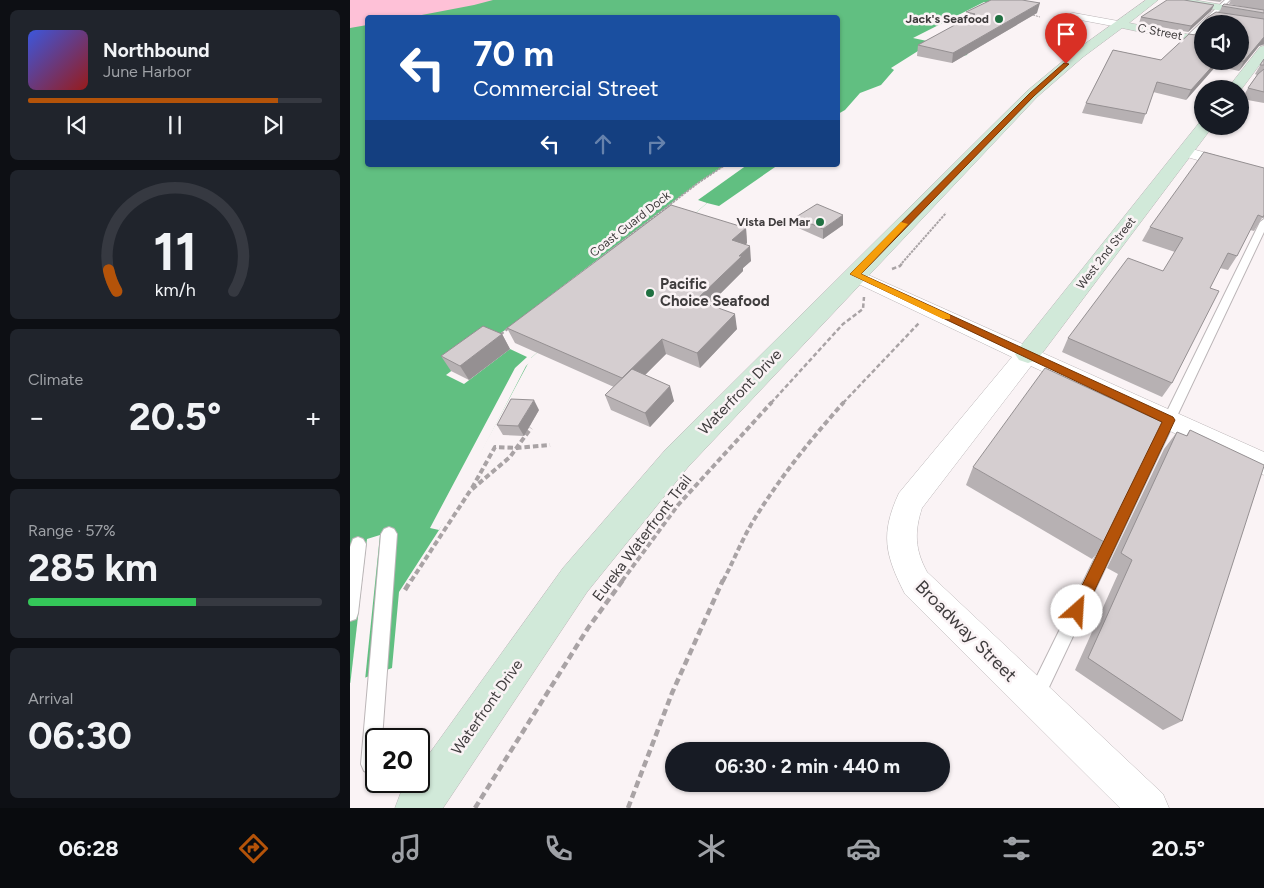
<!DOCTYPE html>
<meta charset="utf-8">
<style>
:root{--surface:#171b24;--page:#20242c;--text:#f1f3f6;--muted:#9ea1a6;--line:#363941;--accent:#b45309}
body{margin:0;font-family:Figtree,sans-serif;background:var(--page);color:var(--text);height:100vh;display:flex;flex-direction:column;font-size:19px;white-space:nowrap}
*{box-sizing:border-box;margin:0}
p{font-size:16px;color:var(--muted)}
.icon{flex:none;width:28px;height:28px;fill:none;stroke:currentColor;stroke-width:2;stroke-linecap:round;stroke-linejoin:round}
.map{position:relative;flex:1;overflow:hidden}
.sheet{display:flex;flex-direction:column;gap:10px;padding:10px;background:#0d0f14;width:350px}
.sheet>*{flex:none}
.guide{position:absolute;left:15px;top:15px;width:475px;height:152px;border-radius:5px;box-shadow:0 1px 4px #0004;background:#1a4fa0;color:#fff;overflow:hidden}
.controls{position:absolute;left:844px;top:15px;display:grid;gap:10px}
.controls a{display:grid;place-items:center;width:55px;height:55px;border-radius:50%;background:var(--surface);box-shadow:0 1px 4px #0004;font-size:25px}
.speed{position:absolute;left:15px;top:728px;display:flex;gap:10px;font-size:25px;font-weight:700;text-align:center}
.speed>*{display:grid;place-content:center;width:65px;height:65px;border-radius:50%;background:var(--surface);box-shadow:0 1px 4px #0004;line-height:1}
.speed .limit{border:2px solid #111;border-radius:8px;background:#fff;color:#111}
.pin{position:absolute;display:grid;place-items:center;width:42px;height:42px;color:#fff;margin:-51px -21px;border-radius:50% 50% 50% 0;rotate:-45deg;box-shadow:0 0 5px #0007}
.pin .icon{rotate:45deg}
.me{position:absolute;width:55px;margin:-28px;rotate:26deg;stroke-linejoin:round;filter:drop-shadow(0 0 4px #0008)}
.turn{display:flex;align-items:center;gap:18px;height:105px;padding:0 25px;font-size:22px}
.turn .icon{width:65px;height:65px;stroke-width:2.5}
.turn b{display:block;font-size:35px;line-height:42px}
.lanes{display:flex;align-items:center;height:48px;padding:0 25px;background:#0003;justify-content:center;gap:25px;direction:ltr}
.lanes .off{opacity:.35}
.big{font-size:38px;font-weight:700;line-height:1.1}
.sheet .widget{flex:1;display:flex;flex-direction:column;justify-content:center;gap:8px;min-width:0;padding:0 18px;border-radius:8px;background:var(--page)}
.sheet .dial{align-items:center;gap:0}
.dial svg{height:130px;overflow:visible;fill:none;stroke:var(--line);stroke-width:7;stroke-linecap:round;text-anchor:middle}
.dial text{fill:var(--text);stroke:none}
.song{display:flex;align-items:center;gap:15px}
.cover{width:60px;height:60px;border-radius:8px;background:linear-gradient(135deg,hsl(230 70% 55%),hsl(0 70% 35%))}
.played{height:5px;border-radius:2px;background:linear-gradient(90deg,var(--accent) 85%,var(--line) 85%)}
.keys{display:flex;justify-content:space-around;direction:ltr}
.heat{display:flex;justify-content:space-between;align-items:center;font-size:28px;direction:ltr}
.charge{height:8px;border-radius:4px;background:linear-gradient(90deg,#34c759 57%,var(--line) 0)}
.trip{position:absolute;left:315px;top:742px;width:285px;height:50px;border-radius:25px;background:var(--surface);box-shadow:0 1px 4px #0004;font-weight:700;line-height:50px;text-align:center}
.tabs{display:flex;height:80px;justify-content:space-around;align-items:center;background:#090b0e;color:var(--muted)}
.tabs .icon{width:35px;height:35px}
.tabs .current{color:var(--accent)}
.tabs b{font-size:22px;color:var(--text)}
main{display:flex;flex:1;min-height:0}
.map>svg:first-child{display:block}
</style>
<main>
<section class="sheet">
<div class="widget">
<div class="song"><i class="cover"></i><div><b>Northbound</b><p>June Harbor</p></div></div>
<div class="played"></div>
<div class="keys"><svg class="icon" aria-label="previous" viewBox="0 0 24 24"><path d="M18 5L8 12l10 7zM5 5v14"/></svg><svg class="icon" aria-label="pause" viewBox="0 0 24 24"><path d="M8 5v14M16 5v14"/></svg><svg class="icon" aria-label="next" viewBox="0 0 24 24"><path d="M6 5l10 7-10 7zM19 5v14"/></svg></div>
</div>
<div class="widget dial"><svg viewBox="0 0 100 80">
<path d="M14 69A42 42 0 1 1 86 69"/>
<path d="M14 69A42 42 0 0 1 9 56" stroke="#b45309"/>
<text x="50" y="56" font-size="32" font-weight="700">11</text>
<text x="50" y="72" font-size="11">km/h</text>
</svg></div>
<div class="widget"><p>Climate</p>
<div class="heat"><a>−</a><b class="big">20.5°</b><a>+</a></div>
</div>
<div class="widget"><p>Range · 57%</p><b class="big">285 km</b><div class="charge"></div></div>
<div class="widget"><p>Arrival</p><b class="big">06:30</b></div>
</section>
<div class="map">
<svg width="914" height="808" viewBox="0 0 914 808">
<rect width="100%" height="100%" fill="#faf3f5"/>
<path fill="#fec1d7" d="M 0,0 L 185,0 L 136,17 L 18,18 L 17,60 L 0,67 Z"/>
<g fill="#61bf81">
<path d="M 143,0 L 653,0 L 644,4 L 634,2 L 563,38 L 619,50 L 617,55 L 604,58 L 568,51 L 541,68 L 544,70 L 531,85 L 510,93 L 495,110 L 488,114 L 488,18 L 56,18 L 124,5 Z"/>
<path d="M 17,25 L 18,165 L 428,165 L 369,206 L 357,203 L 181,358 L 89,530 L 49,592 L 42,668 L 0,683 L 0,28 Z"/>
</g>
<g fill="#faf3f5">
<path d="M 375,165 L 397,165 L 348,200 L 357,203 L 181,358 L 183,359 L 176,366 L 102,509 L 89,530 L 80,528 L 165,368 L 177,357 L 160,349 L 114,384 L 96,375 L 348,183 Z"/>
<path d="M 30,535 L 15,680 L 0,686 L 17,539 Z"/>
</g>
<g fill="none" stroke-linecap="round" stroke-linejoin="round">
<defs>
<g id="lane">
<path d="M 875,0 L 880,0 L 856,24 L 852,24 L 852,26 L 840,39 L 836,39 L 836,37 Z"/>
<path d="M 914,219 L 914,232 L 692,702 L 686,705 L 680,702 L 677,696 L 680,690 L 910,222 Z"/>
<path d="M 39,527 L 44,529 L 47,534 L 32,739 L 26,739 L 26,772 L 21,774 L 14,771 L 11,764 L 31,534 L 34,529 Z"/>
<path d="M 8,537 L 13,539 L 16,544 L 8,613 L 6,619 L 0,621 L 0,547 L 3,539 Z"/>
</g>
<g id="street">
<path d="M 724,13 L 768,21 L 773,24 L 768,27 L 720,18 L 720,14 Z"/>
<path d="M 835,147 L 914,169 L 914,179 L 830,155 L 827,152 L 830,149 Z"/>
<path d="M 505,269 L 914,452 L 914,475 L 681,366 L 572,508 C 564,532 565,550 577,572 L 813,794 L 819,808 L 770,808 L 555,594 C 535,555 530,534 549,493 L 662,357 L 498,279 L 495,275 L 498,271 Z"/>
</g>
<g id="secondary">
<path d="M 796,0 L 808,0 L 779,23 L 852,37 L 852,45 L 772,28 L 733,57 L 687,97 L 338,467 L 237,592 L 93,808 L 45,808 L 51,792 L 59,781 L 69,781 L 69,768 L 213,568 L 316,449 L 677,91 L 725,51 Z"/>
<path d="M 821,0 L 844,0 L 914,12 L 914,18 L 826,3 Z"/>
<path d="M 914,46 L 914,59 L 890,91 L 890,89 L 877,89 L 910,47 Z"/>
<path d="M 852,122 L 852,126 L 863,126 L 687,360 L 678,363 L 669,360 L 665,354 L 669,348 L 849,123 Z"/>
</g>
</defs>
<use href="#lane" stroke="#bbb5b7" stroke-width="2"/>
<use href="#street" stroke="#bbb5b7" stroke-width="1"/>
<use href="#secondary" stroke="#bbb5b7" stroke-width="1"/>
<path stroke="#a9a3a5" stroke-width="1" stroke-dasharray="2 1" stroke-linecap="butt" d="M 683,15 L 690,17"/>
<g stroke="#a9a3a5" stroke-width="2" stroke-dasharray="2.5 1" stroke-linecap="butt">
<path d="M 248,260 L 348,183 L 375,165"/>
<path d="M 552,263 L 596,213"/>
</g>
<g stroke="#a9a3a5" stroke-width="2.5" stroke-dasharray="4.5 2.5" stroke-linecap="butt">
<path d="M 542,269 L 550,266 L 553,262"/>
<path d="M 150,335 L 161,326"/>
<path d="M 421,403 L 493,324 L 513,309 L 514,297"/>
<path d="M 493,403 L 569,323"/>
</g>
<g stroke="#a9a3a5" stroke-width="4" stroke-dasharray="5.5 3" stroke-linecap="butt">
<path d="M 122,488 L 145,447 L 167,448 L 200,445"/>
<path d="M 61,581 L 120,491 L 160,457 L 181,428"/>
<path d="M 272,581 L 328,505 L 422,402"/>
<path d="M 373,581 C 383,562 391,542 402,523 C 428,480 460,440 494,402"/>
</g>
<g stroke="#a9a3a5" stroke-width="4.5" stroke-dasharray="7 4" stroke-linecap="butt">
<path d="M 55,590 L 61,580"/>
<path d="M 125,808 L 238,628 L 273,580"/>
<path d="M 278,808 L 322,693 L 373,580"/>
</g>
<use href="#lane" fill="#fff" fill-rule="evenodd"/>
<use href="#street" fill="#fff" fill-rule="evenodd"/>
<use href="#secondary" fill="#d1e9d9" fill-rule="evenodd"/>
</g>
<g fill="#b7b1b3">
<path d="M 855,0 L 872,0 L 870,2 Z"/>
<path d="M 881,0 L 914,0 L 914,13 L 899,8 L 879,4 Z"/>
<path d="M 864,5 L 861,11 L 838,32 L 789,23 L 791,17 Z"/>
<path d="M 872,6 L 914,13 L 914,45 L 909,46 L 889,71 L 866,66 L 836,100 L 803,92 L 792,124 L 732,113 L 736,103 L 763,50 L 811,60 L 839,34 L 852,36 L 852,61 L 890,61 L 890,24 L 852,24 L 852,36 L 847,34 L 851,25 L 858,17 L 866,12 L 869,13 Z"/>
<path d="M 616,12 L 687,13 L 602,63 L 567,56 L 568,45 L 615,20 Z"/>
<path d="M 914,59 L 914,103 L 892,99 L 898,88 L 907,75 L 905,74 Z"/>
<path d="M 914,168 L 914,218 L 912,218 L 904,231 L 900,230 L 887,256 L 878,270 L 870,268 L 860,288 L 822,383 L 812,397 L 712,352 L 718,338 L 813,271 L 825,252 L 792,241 L 800,227 Z"/>
<path d="M 446,217 L 493,225 L 473,239 L 446,227 Z"/>
<path d="M 396,228 L 397,243 L 395,245 L 401,261 L 393,268 L 393,271 L 359,305 L 387,329 L 350,368 L 316,354 L 295,375 L 324,401 L 300,427 L 261,410 L 255,395 L 264,387 L 165,343 L 157,328 Z"/>
<path d="M 152,334 L 160,349 L 119,380 L 101,371 L 91,356 Z"/>
<path d="M 189,410 L 174,436 L 153,435 L 147,425 Z"/>
<path d="M 840,430 L 832,721 L 813,730 L 725,670 L 768,574 L 757,568 L 814,449 L 827,432 L 836,436 Z"/>
<path d="M 623,467 L 756,543 L 742,559 L 616,485 Z"/>
</g>
<g fill="#959092">
<path d="M 690,3 L 687,13 L 602,63 L 603,53 Z"/>
<path d="M 864,5 L 861,11 L 838,32 L 841,26 Z"/>
<path d="M 914,37 L 914,44 L 909,46 L 889,71 L 894,61 Z"/>
<path d="M 867,61 L 868,61 L 866,66 L 836,100 L 841,90 Z"/>
<path d="M 493,215 L 493,225 L 473,239 L 473,229 Z"/>
<path d="M 396,228 L 397,243 L 384,255 L 382,240 Z"/>
<path d="M 400,246 L 401,261 L 393,268 L 393,271 L 349,315 L 346,300 L 389,256 Z"/>
<path d="M 385,314 L 387,329 L 350,368 L 347,353 Z"/>
<path d="M 152,334 L 160,349 L 119,380 L 110,366 Z"/>
<path d="M 312,339 L 316,354 L 277,393 L 272,378 Z"/>
<path d="M 320,386 L 324,401 L 300,427 L 295,413 Z"/>
<path d="M 184,400 L 189,410 L 174,436 L 168,426 Z"/>
</g>
<g fill="#d5ced0" stroke="#959092">
<path d="M 641,0 L 672,0 L 690,3 L 603,53 L 568,45 L 625,14 L 616,12 Z"/>
<path d="M 817,0 L 834,0 L 864,5 L 841,26 L 791,17 Z"/>
<path d="M 874,4 L 914,10 L 914,13 L 872,6 Z"/>
<path d="M 866,12 L 914,19 L 914,37 L 894,61 L 890,61 L 890,24 L 852,24 L 852,26 L 851,25 L 858,17 Z"/>
<path d="M 839,34 L 852,36 L 852,61 L 867,61 L 841,90 L 807,82 L 796,114 L 736,103 L 763,50 L 811,60 Z"/>
<path d="M 914,59 L 914,65 L 910,65 Z"/>
<path d="M 914,69 L 914,92 L 898,88 L 908,74 Z"/>
<path d="M 854,152 L 914,168 L 914,215 L 913,217 L 908,215 L 887,256 L 878,253 L 860,288 L 869,291 L 822,383 L 718,338 L 778,258 L 813,271 L 833,238 L 800,227 Z"/>
<path d="M 467,204 L 493,215 L 473,229 L 446,217 Z"/>
<path d="M 321,205 L 396,228 L 382,240 L 400,246 L 389,256 L 392,256 L 346,300 L 385,314 L 347,353 L 312,339 L 272,378 L 157,328 Z"/>
<path d="M 133,326 L 152,334 L 110,366 L 91,356 Z"/>
<path d="M 695,368 L 814,423 L 756,543 L 623,467 Z"/>
<path d="M 282,369 L 320,386 L 295,413 L 255,395 Z"/>
<path d="M 161,399 L 184,400 L 168,426 L 147,425 Z"/>
<path d="M 840,430 L 914,465 L 914,466 L 832,721 L 738,658 L 782,560 L 771,553 L 827,432 L 837,436 Z"/>
</g>
<path fill="#b45309" stroke="#753606" d="M 714,63 L 719,64 L 684,96 L 511,274 L 823,417 L 825,420 L 732,617 L 727,619 L 722,617 L 719,611 L 722,606 L 812,422 L 500,274 L 680,93 Z"/>
<path fill="#f59e0b" d="M 551,222 L 558,224 L 511,274 L 600,315 L 600,319 L 593,319 L 500,274 Z"/>
<g fill="#207041" stroke="#faf3f5" stroke-width="2">
<circle cx="649" cy="19" r="5"/>
<circle cx="470" cy="222" r="5"/>
<circle cx="300" cy="293" r="5"/>
</g>
<g text-anchor="middle" dominant-baseline="central" stroke-width="5" stroke-linejoin="round" paint-order="stroke">
<g font-size="12" font-weight="bold" fill="#3f3c3d" stroke="#faf3f5" text-anchor="end">
<text x="639" y="19">Jack's Seafood</text>
<text x="460" y="222">Vista Del Mar</text>
</g>
<g font-size="12" fill="#3f3c3d" stroke="#faf3f5">
<text transform="translate(810 32) rotate(11)">C Street</text>
<text transform="translate(280 224) rotate(-38)">Coast Guard Dock</text>
<text transform="translate(756 253) rotate(-52)">West 2nd Street</text>
</g>
<g font-size="15" font-weight="bold" fill="#3f3c3d" stroke="#faf3f5" text-anchor="start">
<text x="310" y="284">Pacific<tspan x="310" dy="17">Choice Seafood</tspan></text>
</g>
<g font-size="15" fill="#3f3c3d" stroke="#faf3f5">
<text transform="translate(390 392) rotate(-46)">Waterfront Drive</text>
<text transform="translate(292 538) rotate(-53)">Eureka Waterfront Trail</text>
<text transform="translate(137 707) rotate(-55)">Waterfront Drive</text>
</g>
<g font-size="18" fill="#3f3c3d" stroke="#faf3f5">
<text transform="translate(616 631) rotate(45)">Broadway Street</text>
</g>
</g>
</svg>
<div class="controls">
<a><svg class="icon" aria-label="sound" viewBox="0 0 24 24"><path d="M4 9h4l5-4v14l-5-4H4zM17 9q2 3 0 6"/></svg></a>
<a><svg class="icon" aria-label="layers" viewBox="0 0 24 24"><path d="M12 4l9 5-9 5-9-5zM3 14l9 5 9-5"/></svg></a>
</div>
<div class="speed"><div class="limit">20</div></div>
<div class="pin" style="left:716px;top:64px;background:#d93025"><svg class="icon" aria-label="arrive" viewBox="0 0 24 24"><path d="M6 21V4h12l-3 4 3 4H6"/></svg></div>
<svg class="me" style="left:727px;top:611px" viewBox="-20 -20 40 40"><circle r="19" fill="#fff"/><path d="M0-13L10 11 0 6-10 11z" fill="#b45309"/></svg>
<div class="trip">06:30 · 2 min · 440 m</div>
<div class="guide">
<div class="turn"><svg class="icon" aria-label="left" viewBox="0 0 24 24"><path d="M17 20v-9H6M10 6l-5 5 5 5"/></svg><div><b>70 m</b>Commercial Street</div></div>
<div class="lanes"><svg class="icon" aria-label="left" viewBox="0 0 24 24"><path d="M17 20v-9H6M10 6l-5 5 5 5"/></svg><svg class="icon off" aria-label="ahead" viewBox="0 0 24 24"><path d="M12 20V5M6 11l6-6 6 6"/></svg><svg class="icon off" aria-label="right" viewBox="0 0 24 24"><path d="M7 20v-9h11M14 6l5 5-5 5"/></svg></div>
</div>
</div>
</main>
<nav class="tabs">
<b>06:28</b>
<svg class="icon current" aria-label="directions" viewBox="0 0 24 24"><path d="M12 3l9 9-9 9-9-9zM9 14v-3h6M13 9l2 2-2 2"/></svg>
<svg class="icon" aria-label="music" viewBox="0 0 24 24"><path d="M9 18V5l10-2v13"/><circle cx="6" cy="18" r="3"/><circle cx="16" cy="16" r="3"/></svg>
<svg class="icon" aria-label="phone" viewBox="0 0 24 24"><path d="M5 4h4l2 5-3 2q2 4 5 5l2-3 5 2v4C11 20 4 13 5 4z"/></svg>
<svg class="icon" aria-label="climate" viewBox="0 0 24 24"><path d="M12 3v18M4 7l16 10M4 17L20 7"/></svg>
<svg class="icon" aria-label="car" viewBox="0 0 24 24"><path d="M5 17H2v-5l4-1 3-4h7l3 4 3 1v5h-3M9 17h6M6 11h13"/><circle cx="7" cy="17" r="2"/><circle cx="17" cy="17" r="2"/></svg>
<svg class="icon" aria-label="filters" viewBox="0 0 24 24"><path d="M4 7h16M4 17h16"/><circle cx="9" cy="7" r="2"/><circle cx="15" cy="17" r="2"/></svg>
<b>20.5°</b>
</nav>
